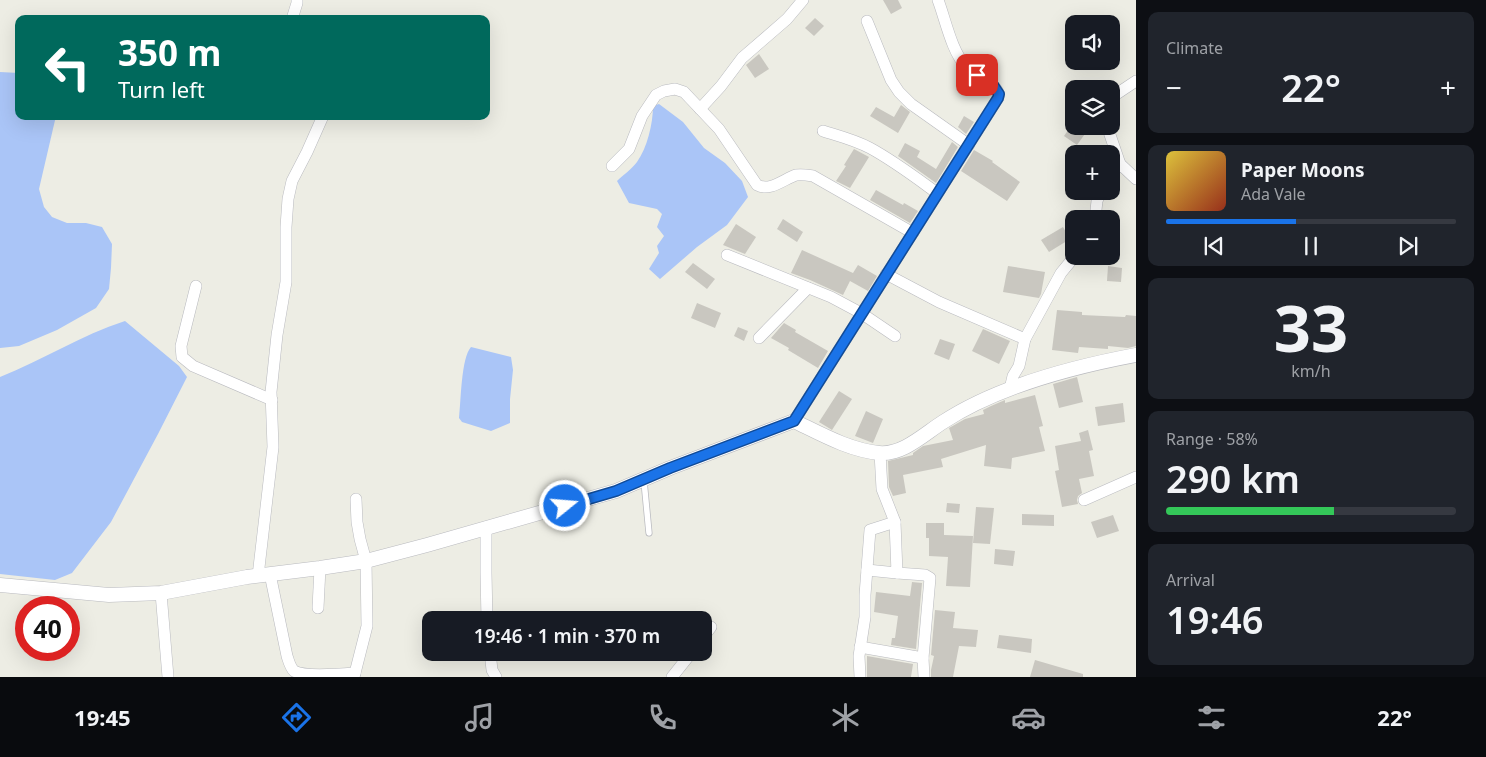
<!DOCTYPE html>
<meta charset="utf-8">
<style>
:root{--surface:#171b24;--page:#20242c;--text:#f1f3f6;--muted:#9ea1a6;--line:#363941;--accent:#1a73e8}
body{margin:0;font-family:"Noto Sans",sans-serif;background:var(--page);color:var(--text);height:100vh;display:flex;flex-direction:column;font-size:19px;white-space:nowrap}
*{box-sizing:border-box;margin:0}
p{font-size:16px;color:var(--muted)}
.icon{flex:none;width:28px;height:28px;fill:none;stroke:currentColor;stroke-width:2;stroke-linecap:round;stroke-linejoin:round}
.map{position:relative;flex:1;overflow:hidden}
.details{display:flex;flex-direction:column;gap:12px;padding:12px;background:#0d0f14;width:350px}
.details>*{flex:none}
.top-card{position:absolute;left:15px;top:15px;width:475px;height:105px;border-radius:10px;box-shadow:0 5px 20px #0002;background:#00695c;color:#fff;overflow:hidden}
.fabs{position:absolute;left:1065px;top:15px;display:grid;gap:10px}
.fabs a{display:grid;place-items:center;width:55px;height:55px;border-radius:10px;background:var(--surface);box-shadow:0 5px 20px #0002;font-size:25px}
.speed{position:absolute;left:15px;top:596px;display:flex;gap:10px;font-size:25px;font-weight:700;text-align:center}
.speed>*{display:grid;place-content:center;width:65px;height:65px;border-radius:50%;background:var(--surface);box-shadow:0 5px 20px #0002;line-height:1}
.speed .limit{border:8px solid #d22;background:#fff;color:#111}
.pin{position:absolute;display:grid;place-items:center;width:42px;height:42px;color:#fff;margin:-21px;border-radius:10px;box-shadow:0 2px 8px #0006}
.me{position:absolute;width:55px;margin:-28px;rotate:73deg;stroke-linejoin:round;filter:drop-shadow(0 0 4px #0008)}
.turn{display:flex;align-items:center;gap:18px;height:105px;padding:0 20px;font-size:22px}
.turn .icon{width:65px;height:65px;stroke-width:2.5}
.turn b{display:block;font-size:35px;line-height:42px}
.big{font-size:38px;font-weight:600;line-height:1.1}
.details .tile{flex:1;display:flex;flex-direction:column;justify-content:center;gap:8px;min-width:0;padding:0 18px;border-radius:10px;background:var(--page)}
.details .dial{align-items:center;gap:0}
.dial b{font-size:65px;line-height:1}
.song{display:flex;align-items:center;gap:15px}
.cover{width:60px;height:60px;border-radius:8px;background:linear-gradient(135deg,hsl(50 70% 55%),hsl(10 70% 35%))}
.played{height:5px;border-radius:2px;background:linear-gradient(90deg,var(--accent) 45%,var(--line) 45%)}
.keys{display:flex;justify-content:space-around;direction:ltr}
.heat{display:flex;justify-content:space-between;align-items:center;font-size:28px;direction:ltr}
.charge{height:8px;border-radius:4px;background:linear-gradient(90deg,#34c759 58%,var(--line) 0)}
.trip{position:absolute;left:422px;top:611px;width:290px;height:50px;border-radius:10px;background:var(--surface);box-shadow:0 5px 20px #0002;font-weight:600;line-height:50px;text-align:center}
.menu{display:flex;height:80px;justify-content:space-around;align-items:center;background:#090b0e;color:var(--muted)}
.menu .icon{width:35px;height:35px}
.menu .active{color:var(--accent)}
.menu b{font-size:22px;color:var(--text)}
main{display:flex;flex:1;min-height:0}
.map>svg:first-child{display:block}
</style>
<main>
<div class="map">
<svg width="1136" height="677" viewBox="0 0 1136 677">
<rect width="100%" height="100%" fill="#edede4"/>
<g fill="#aac5f7">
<path d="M 0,72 L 19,73 L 19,116 L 56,116 L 39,189 L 44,207 L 52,217 L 67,223 L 86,223 L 102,227 L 112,244 L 111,268 L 109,289 L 96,308 L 57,330 L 19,346 L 0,348 Z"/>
<path d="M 659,104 L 683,122 L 704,148 L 725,163 L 742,181 L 748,197 L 727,225 L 697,247 L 660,279 L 649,269 L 659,253 L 657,246 L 664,236 L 657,227 L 662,214 L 657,209 L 629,203 L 617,181 C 623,175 632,169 637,162 C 647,148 653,124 653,106 Z"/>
<path d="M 125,321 L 179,366 L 187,377 L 158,434 L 111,522 L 72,573 L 55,580 L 0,574 L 0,377 C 43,360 81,335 125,321 Z"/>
<path d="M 471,347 L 511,357 L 513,370 L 510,399 L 510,423 L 491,431 L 462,422 L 459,418 C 461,402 461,358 471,347 Z"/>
</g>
<g fill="#c9c7c0">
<path d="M 883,0 L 898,0 L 902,8 L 891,14 Z"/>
<path d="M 815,18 L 824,26 L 814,36 L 805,28 Z"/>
<path d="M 759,54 L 769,69 L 755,78 L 746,65 Z"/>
<path d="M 901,105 L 910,112 L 898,133 L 870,116 L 876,107 L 894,117 Z"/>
<path d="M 964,116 L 974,122 L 966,134 L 958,127 Z"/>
<path d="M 1071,126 L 1080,126 L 1087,131 L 1077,145 L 1064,136 Z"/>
<path d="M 952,142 L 958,147 L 936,183 L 898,156 L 905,143 L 920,151 L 917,157 L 936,169 Z"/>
<path d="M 854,149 L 869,157 L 850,188 L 836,181 L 846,166 L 844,165 Z"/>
<path d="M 974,150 L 993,161 L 992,162 L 1020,182 L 1007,201 L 961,171 Z"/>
<path d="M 876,190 L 903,205 L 904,203 L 918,211 L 910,223 L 870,200 Z"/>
<path d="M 783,219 L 803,232 L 797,242 L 777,229 Z"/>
<path d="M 736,224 L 756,237 L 745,254 L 723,245 Z"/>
<path d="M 1063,227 L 1070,239 L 1049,252 L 1041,240 Z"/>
<path d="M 802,250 L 853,273 L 858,265 L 877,276 L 868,291 L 850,281 L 843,295 L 810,280 L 791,273 Z"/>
<path d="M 693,263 L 715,279 L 707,289 L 685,272 Z"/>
<path d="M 1008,266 L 1045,272 L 1041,294 L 1039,298 L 1003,292 Z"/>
<path d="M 1108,266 L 1122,268 L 1121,282 L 1107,281 Z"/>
<path d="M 697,303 L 721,313 L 715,328 L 691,318 Z"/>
<path d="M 1057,310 L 1082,312 L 1082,315 L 1125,317 L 1126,315 L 1136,316 L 1136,346 L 1128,348 L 1108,346 L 1108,349 L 1079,347 L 1078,353 L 1052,350 Z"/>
<path d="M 784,323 L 796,330 L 795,332 L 828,351 L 818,368 L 788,350 L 789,348 L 771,338 Z"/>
<path d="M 738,327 L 748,331 L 744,341 L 734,336 Z"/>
<path d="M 983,329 L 1010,341 L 999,364 L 972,351 Z"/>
<path d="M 940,339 L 955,344 L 949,360 L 934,354 Z"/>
<path d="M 1077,377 L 1083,402 L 1059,408 L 1053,384 Z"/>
<path d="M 839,391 L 852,399 L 832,430 L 819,422 Z"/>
<path d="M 1035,395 L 1043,426 L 1039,427 L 1045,451 L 1012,458 L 1011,469 L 984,466 L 986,445 L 941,459 L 943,467 L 903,475 L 906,493 L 893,496 L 889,487 L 888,461 L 913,455 L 913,453 L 923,446 L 953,440 L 949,428 L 965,419 L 984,414 L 983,410 L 991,406 L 1005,400 L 1005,403 Z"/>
<path d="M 1123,403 L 1125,422 L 1098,426 L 1095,407 Z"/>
<path d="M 866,411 L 883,419 L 873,443 L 855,436 Z"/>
<path d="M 1088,430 L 1093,450 L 1089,451 L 1094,476 L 1079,479 L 1082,493 L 1078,496 L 1077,500 L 1078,504 L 1062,507 L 1055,471 L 1059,470 L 1055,446 L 1081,441 L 1079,433 Z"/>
<path d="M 947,503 L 960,504 L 959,513 L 946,512 Z"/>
<path d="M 976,507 L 994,508 L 990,544 L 973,543 Z"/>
<path d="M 1022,514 L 1054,515 L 1054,526 L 1022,525 Z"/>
<path d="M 1113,515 L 1119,531 L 1097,538 L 1091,522 Z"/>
<path d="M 926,523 L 944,523 L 944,535 L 973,536 L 970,587 L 946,586 L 948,557 L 929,556 L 929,538 L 926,538 Z"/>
<path d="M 995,549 L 1015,551 L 1013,566 L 994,564 Z"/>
<path d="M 912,582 L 922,583 L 916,649 L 891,645 L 892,638 L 895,638 L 898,616 L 874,612 L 876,592 L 910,596 Z"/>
<path d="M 935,610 L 955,612 L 953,628 L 978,630 L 976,647 L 959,646 L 953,677 L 931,677 L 931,670 L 934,656 L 931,655 Z"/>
<path d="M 999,635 L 1032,639 L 1031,653 L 997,648 Z"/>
<path d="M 867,656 L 913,664 L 911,677 L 867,677 Z"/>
<path d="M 1035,660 L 1083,674 L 1083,677 L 1030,677 Z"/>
</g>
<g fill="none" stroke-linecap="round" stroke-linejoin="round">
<defs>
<path id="service" d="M 644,481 L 649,533"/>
<g id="minor">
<path d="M 292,19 L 297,3 L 297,0"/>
<path d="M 867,21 L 891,80 L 899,92 L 911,104 L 969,145"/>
<path d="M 1111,100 L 1115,95 L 1136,81"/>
<path d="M 700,109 L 721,86 L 742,58 L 787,19 L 803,0"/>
<path d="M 1107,126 L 1120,164"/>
<path d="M 823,131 C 839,136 855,140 870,148 C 894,161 915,177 937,193"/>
<path d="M 612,166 L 629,149 L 642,116 L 656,95 L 664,91 L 675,89 L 684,92 L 719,129 L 757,185 C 770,192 784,179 796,175 C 802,174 807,175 813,176 L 913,233"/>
<path d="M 1111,174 L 1120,164 L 1136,179"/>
<path d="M 1095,219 L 1097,201 L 1101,191"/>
<path d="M 727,255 L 831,297 L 861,313 L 895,336"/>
<path d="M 886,274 L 939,302 L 1025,339"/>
<path d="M 196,286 L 181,346 L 182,357 L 193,366 L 272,400"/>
<path d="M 759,338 L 808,288"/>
<path d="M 1010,389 L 1013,376 L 1019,366 L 1025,339 L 1061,273 L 1075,256"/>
<path d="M 794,421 L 998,98 L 999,94 C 993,80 976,76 966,66 C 952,53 945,18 938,0"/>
<path d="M 1084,500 L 1136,477"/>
<path d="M 486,527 L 486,573 L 487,620"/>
<path d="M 867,570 L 897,573 L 895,522"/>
<path d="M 270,574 L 287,656 C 289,662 290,667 294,671 C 304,677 342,674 355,673"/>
<path d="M 258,576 L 273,447 L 271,392 L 277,335 L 286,282 L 286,227 L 288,199 L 292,181 L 307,152 L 323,116"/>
<path d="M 161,593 L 168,677"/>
<path d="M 318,608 L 320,568"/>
<path d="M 704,636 L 711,627"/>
<path d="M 860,647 L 923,658 L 930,578 L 925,575 L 897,573"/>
<path d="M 490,652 L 492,670 L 496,677"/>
<path d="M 923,658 L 924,677"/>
<path d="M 354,677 L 367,626 L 366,561 L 360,539 L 357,522 L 356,499"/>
<path d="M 672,677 L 692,652"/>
<path d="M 860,677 L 859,656 L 865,617 L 865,595 L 870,530 L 895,522 L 882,489 L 880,453"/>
</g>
<path id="tertiary" d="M 0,585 L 109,595 L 161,593 L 247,577 L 320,568 L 366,561 L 427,545 L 616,491 L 670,468 L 794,421 C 821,434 849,450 879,453 C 903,455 924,434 943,422 C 998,386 1072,367 1136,355"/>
</defs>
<use href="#service" stroke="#b9babf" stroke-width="7"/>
<use href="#minor" stroke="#b9babf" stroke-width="12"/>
<use href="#tertiary" stroke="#b9babf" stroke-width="15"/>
<use href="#service" stroke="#fff" stroke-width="5.5"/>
<use href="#minor" stroke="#fff" stroke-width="11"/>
<use href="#tertiary" stroke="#fff" stroke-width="14"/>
</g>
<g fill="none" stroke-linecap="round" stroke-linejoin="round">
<defs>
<path id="route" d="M 565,506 L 616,491 L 670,468 L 794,421 L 998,98 L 999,94 L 993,85 L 977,75"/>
</defs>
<use href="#route" stroke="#114b97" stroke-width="12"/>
<use href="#route" stroke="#1a73e8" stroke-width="9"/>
</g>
</svg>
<div class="fabs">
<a><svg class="icon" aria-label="sound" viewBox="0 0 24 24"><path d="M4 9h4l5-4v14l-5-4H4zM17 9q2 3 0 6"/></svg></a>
<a><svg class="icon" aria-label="layers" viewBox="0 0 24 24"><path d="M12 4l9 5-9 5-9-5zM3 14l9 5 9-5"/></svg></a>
<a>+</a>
<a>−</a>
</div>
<div class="speed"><div class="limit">40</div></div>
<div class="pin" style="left:977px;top:75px;background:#d93025"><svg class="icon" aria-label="arrive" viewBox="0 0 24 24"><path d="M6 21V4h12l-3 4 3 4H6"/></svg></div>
<svg class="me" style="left:565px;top:506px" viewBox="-20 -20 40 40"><circle r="17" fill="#1a73e8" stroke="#fff" stroke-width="3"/><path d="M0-11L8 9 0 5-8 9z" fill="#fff"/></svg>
<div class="trip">19:46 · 1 min · 370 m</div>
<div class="top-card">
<div class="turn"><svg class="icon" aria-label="left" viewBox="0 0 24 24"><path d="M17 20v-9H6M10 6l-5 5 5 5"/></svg><div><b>350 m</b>Turn left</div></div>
</div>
</div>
<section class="details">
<div class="tile"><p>Climate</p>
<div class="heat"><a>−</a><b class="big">22°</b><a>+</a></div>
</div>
<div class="tile">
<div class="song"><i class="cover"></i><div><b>Paper Moons</b><p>Ada Vale</p></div></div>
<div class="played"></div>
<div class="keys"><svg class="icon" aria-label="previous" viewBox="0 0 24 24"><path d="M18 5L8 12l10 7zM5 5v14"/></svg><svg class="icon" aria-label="pause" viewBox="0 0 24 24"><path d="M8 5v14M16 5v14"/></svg><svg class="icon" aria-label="next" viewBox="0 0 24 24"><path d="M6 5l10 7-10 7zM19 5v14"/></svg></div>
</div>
<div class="tile dial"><b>33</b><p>km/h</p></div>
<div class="tile"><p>Range · 58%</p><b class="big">290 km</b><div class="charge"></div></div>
<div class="tile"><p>Arrival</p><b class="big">19:46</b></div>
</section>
</main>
<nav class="menu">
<b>19:45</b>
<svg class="icon active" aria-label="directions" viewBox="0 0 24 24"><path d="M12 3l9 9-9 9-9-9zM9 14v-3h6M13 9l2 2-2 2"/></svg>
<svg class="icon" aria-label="music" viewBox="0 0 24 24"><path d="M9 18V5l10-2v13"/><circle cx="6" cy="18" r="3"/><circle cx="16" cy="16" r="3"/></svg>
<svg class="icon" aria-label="phone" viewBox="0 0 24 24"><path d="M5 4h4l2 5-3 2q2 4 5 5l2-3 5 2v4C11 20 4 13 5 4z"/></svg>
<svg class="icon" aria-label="climate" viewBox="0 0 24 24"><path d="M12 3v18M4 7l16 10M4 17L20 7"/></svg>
<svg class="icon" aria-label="car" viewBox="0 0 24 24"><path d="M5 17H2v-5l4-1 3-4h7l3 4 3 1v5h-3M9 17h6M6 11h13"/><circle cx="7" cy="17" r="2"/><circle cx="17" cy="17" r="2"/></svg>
<svg class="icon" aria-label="filters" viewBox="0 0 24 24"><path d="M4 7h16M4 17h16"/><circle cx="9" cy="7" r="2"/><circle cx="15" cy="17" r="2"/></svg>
<b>22°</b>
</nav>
